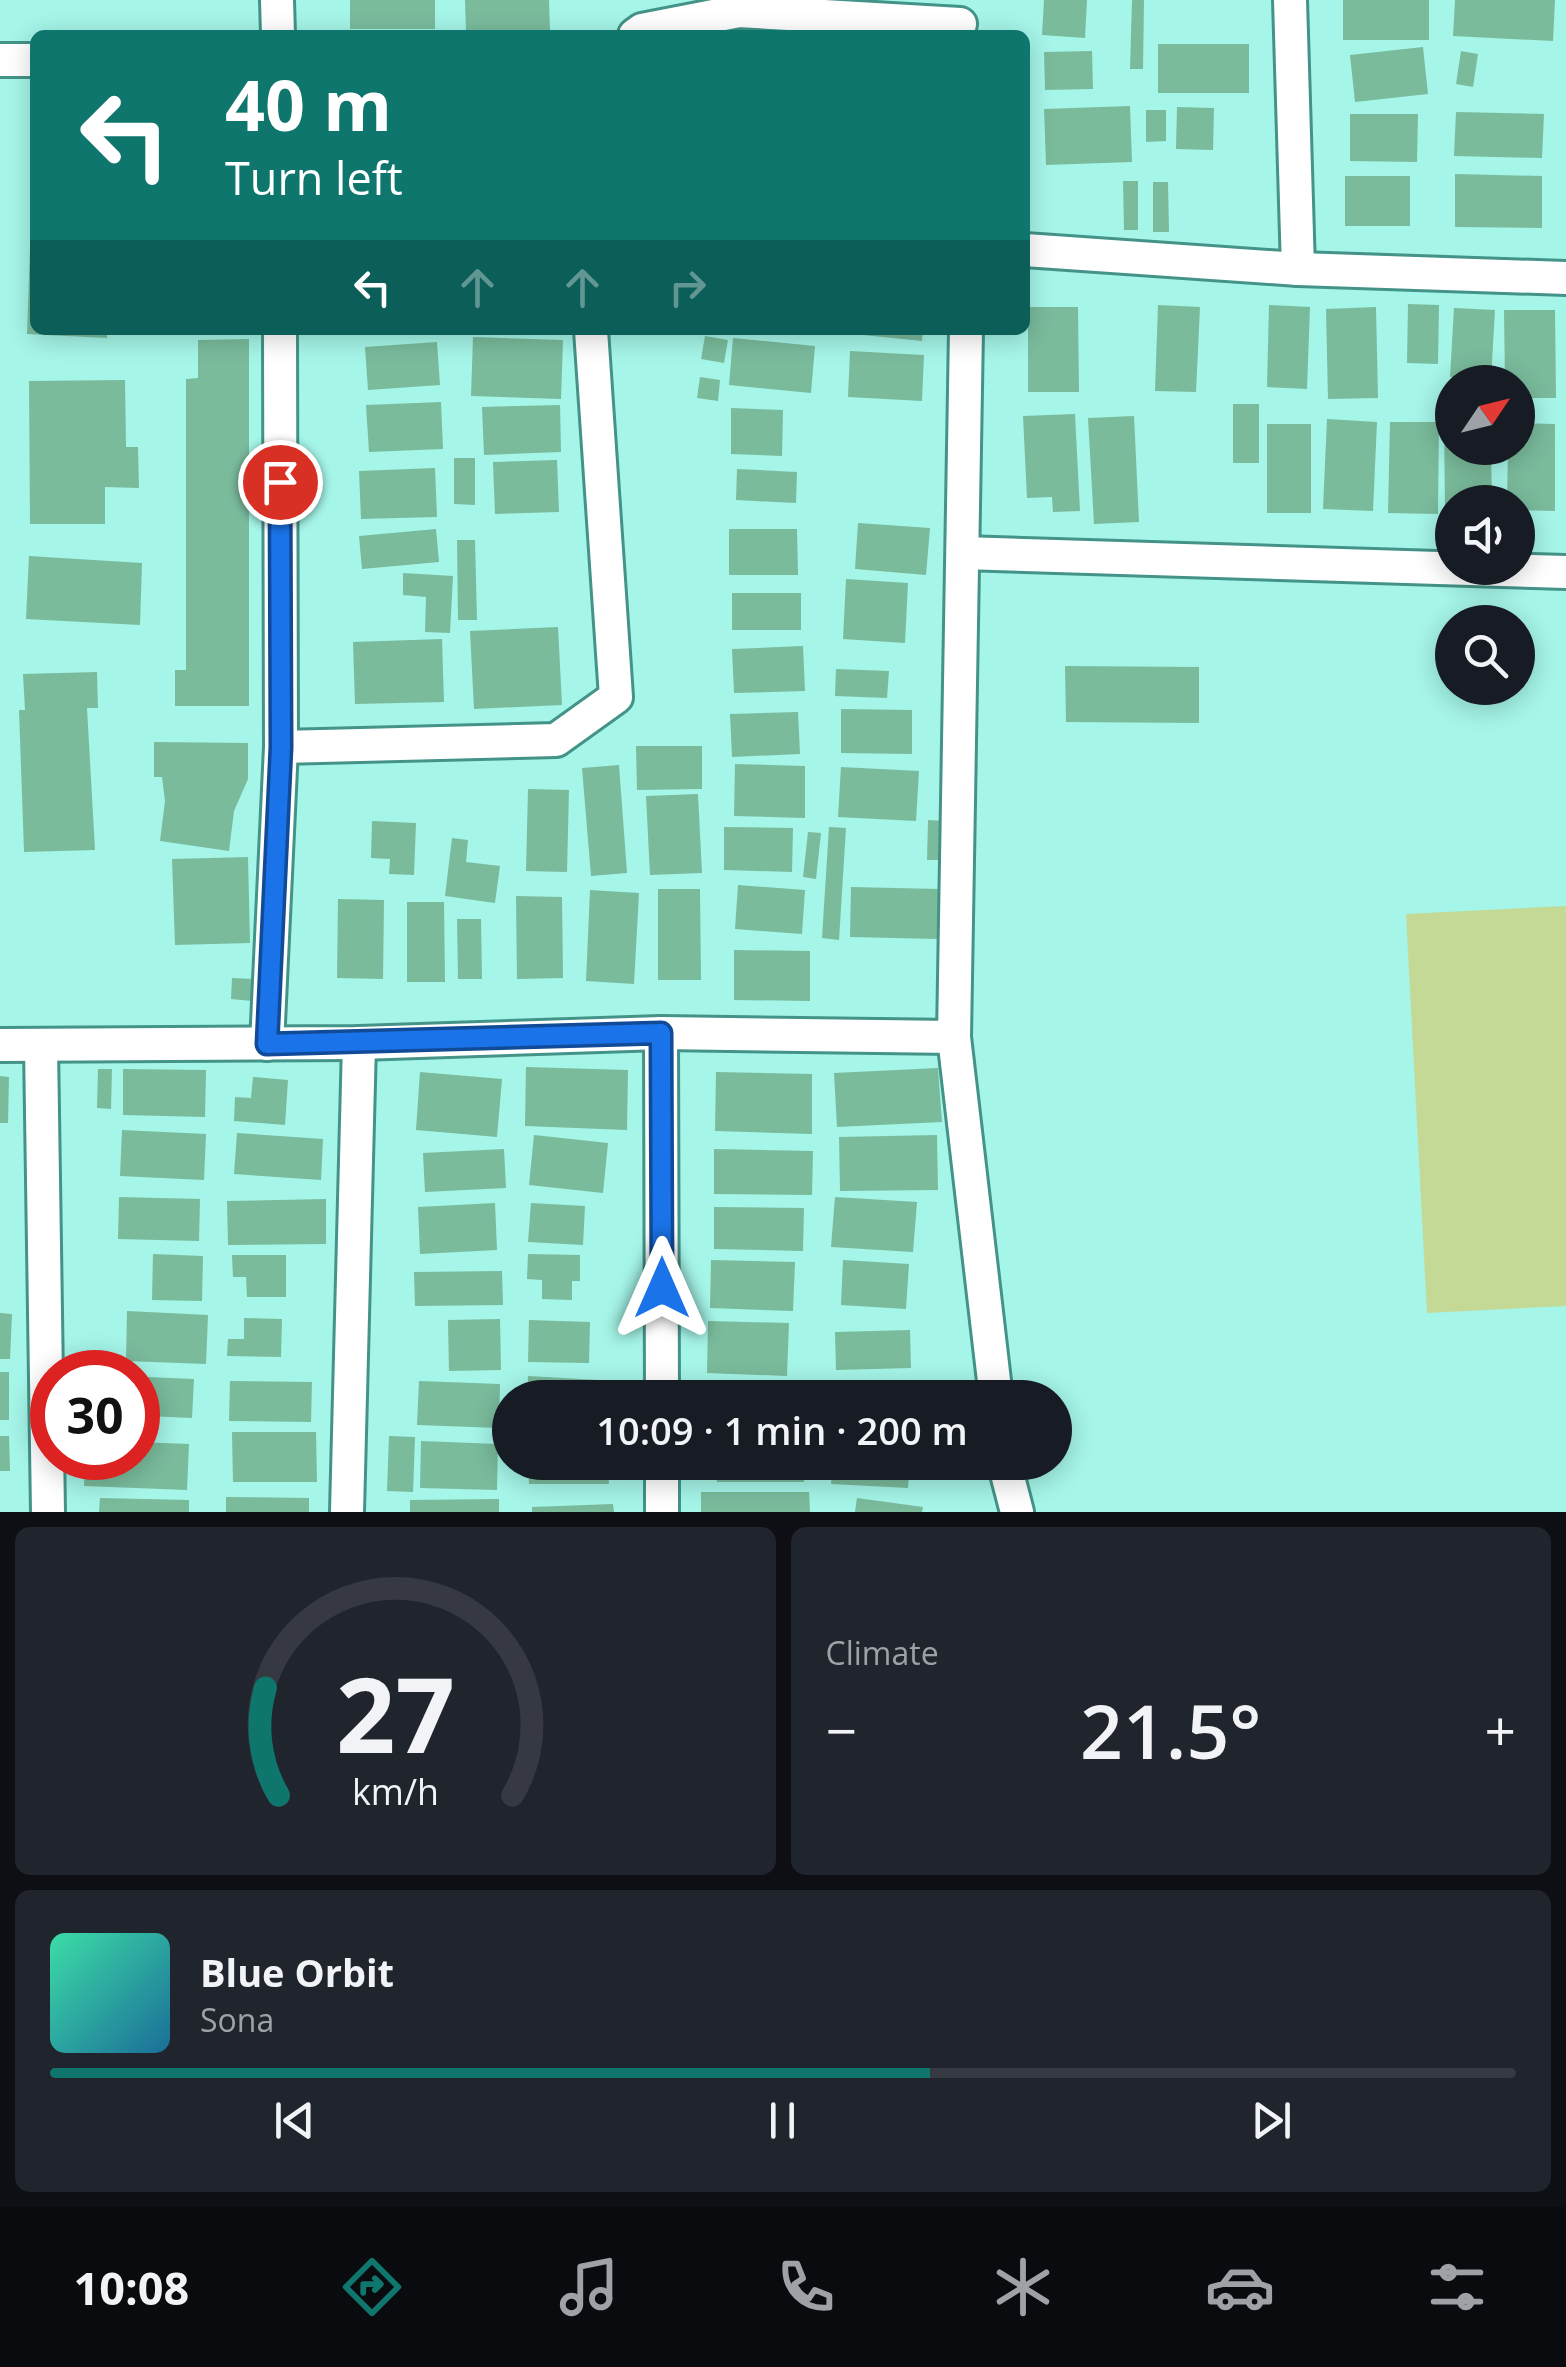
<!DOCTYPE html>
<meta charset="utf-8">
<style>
:root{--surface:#171b24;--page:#20242c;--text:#f1f3f6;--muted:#9ea1a6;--line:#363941;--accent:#0f766e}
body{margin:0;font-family:"Open Sans",sans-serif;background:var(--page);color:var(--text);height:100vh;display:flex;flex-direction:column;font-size:38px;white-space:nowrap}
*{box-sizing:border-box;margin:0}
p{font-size:32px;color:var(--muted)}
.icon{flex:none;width:55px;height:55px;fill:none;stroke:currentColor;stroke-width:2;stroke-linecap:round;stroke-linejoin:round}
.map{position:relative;height:1512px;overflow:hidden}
.sheet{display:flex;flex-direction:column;gap:15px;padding:15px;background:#0d0f14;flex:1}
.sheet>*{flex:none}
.hud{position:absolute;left:30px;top:30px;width:1000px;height:305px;border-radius:15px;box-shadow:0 5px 25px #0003;background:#0f766e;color:#fff;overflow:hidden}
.needle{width:65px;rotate:55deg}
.controls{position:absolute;left:1435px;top:365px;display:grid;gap:20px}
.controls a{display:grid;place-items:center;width:100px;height:100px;border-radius:50%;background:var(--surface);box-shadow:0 5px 25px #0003;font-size:50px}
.speed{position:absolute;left:30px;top:1350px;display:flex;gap:20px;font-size:50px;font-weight:700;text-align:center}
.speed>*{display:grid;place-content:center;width:130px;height:130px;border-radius:50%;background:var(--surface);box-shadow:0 5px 25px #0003;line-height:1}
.speed .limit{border:15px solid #d22;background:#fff;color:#111}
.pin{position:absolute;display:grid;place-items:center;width:85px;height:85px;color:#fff;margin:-42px;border:5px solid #fff;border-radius:50%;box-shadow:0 2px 10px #0007}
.me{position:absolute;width:110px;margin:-55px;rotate:0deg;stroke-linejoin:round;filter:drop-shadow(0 0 8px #0008)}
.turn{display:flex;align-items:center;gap:35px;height:210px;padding:0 30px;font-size:45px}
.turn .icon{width:130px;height:130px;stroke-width:2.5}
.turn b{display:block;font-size:70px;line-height:85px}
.lanes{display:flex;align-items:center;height:95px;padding:0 30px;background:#0003;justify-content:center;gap:50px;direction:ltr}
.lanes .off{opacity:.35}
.big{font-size:75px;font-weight:600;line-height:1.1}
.sheet .tile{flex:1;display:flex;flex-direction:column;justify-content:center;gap:15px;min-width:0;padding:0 35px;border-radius:15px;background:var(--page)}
.sheet .dial{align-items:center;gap:0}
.dial svg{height:260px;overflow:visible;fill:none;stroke:var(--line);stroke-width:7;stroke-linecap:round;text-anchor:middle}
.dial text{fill:var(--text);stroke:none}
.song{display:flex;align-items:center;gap:30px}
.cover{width:120px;height:120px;border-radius:15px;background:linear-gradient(135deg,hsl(160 70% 55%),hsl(200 70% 35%))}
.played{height:10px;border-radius:5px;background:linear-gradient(90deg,var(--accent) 60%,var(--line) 60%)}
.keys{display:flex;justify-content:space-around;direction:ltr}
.heat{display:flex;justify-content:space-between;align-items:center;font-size:55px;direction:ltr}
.sheet .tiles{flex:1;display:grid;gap:15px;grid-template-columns:1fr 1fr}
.tile:last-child{grid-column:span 2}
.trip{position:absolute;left:492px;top:1380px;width:580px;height:100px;border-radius:50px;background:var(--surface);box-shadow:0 5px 25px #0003;font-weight:600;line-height:100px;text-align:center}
.tab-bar{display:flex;height:160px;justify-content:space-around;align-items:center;background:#090b0e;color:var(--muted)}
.tab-bar .icon{width:70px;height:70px}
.tab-bar .on{color:var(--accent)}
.tab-bar b{font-size:45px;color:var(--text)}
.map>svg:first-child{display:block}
</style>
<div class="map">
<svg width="1566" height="1512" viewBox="0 0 1566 1512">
<rect width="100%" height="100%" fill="#a5f5e8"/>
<path fill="#c3d995" d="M 1566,906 L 1566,1306 L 1427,1313 L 1406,914 Z"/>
<g fill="#7abb9c">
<rect x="350" y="0" width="85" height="29"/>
<path d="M 465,0 L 549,0 L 550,32 L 466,33 Z"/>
<path d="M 1044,0 L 1087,0 L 1085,38 L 1042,35 Z"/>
<path d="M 1132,0 L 1144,0 L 1143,69 L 1130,69 Z"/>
<rect x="1343" y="0" width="86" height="40"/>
<path d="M 1455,0 L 1555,0 L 1553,41 L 1453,36 Z"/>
<rect x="1158" y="44" width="91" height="49"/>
<path d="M 1423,47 L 1428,94 L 1355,102 L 1350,55 Z"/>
<path d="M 1092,51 L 1093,89 L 1045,90 L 1044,52 Z"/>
<path d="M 1461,51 L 1478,54 L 1473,87 L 1456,84 Z"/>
<path d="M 1130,106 L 1132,162 L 1046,165 L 1044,109 Z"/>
<path d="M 1177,107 L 1214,108 L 1213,150 L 1176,149 Z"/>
<path d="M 1146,110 L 1166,110 L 1166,141 L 1146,142 Z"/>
<path d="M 1456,112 L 1544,114 L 1542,158 L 1454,156 Z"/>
<path d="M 1350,114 L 1418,114 L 1417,162 L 1350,161 Z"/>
<path d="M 1455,174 L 1542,176 L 1542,228 L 1455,227 Z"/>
<rect x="1345" y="176" width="65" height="50"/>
<path d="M 1123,181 L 1138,181 L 1138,230 L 1124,230 Z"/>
<path d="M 1153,182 L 1168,182 L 1169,232 L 1153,232 Z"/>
<path d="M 32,193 L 35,193 L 35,330 L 107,330 L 107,338 L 27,334 Z"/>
<path d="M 1408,304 L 1439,305 L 1438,364 L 1407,363 Z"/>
<path d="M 1158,305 L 1200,307 L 1196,392 L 1155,391 Z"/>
<path d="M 1269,305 L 1310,307 L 1307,389 L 1267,387 Z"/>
<path d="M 1028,307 L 1078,307 L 1079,392 L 1028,392 Z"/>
<path d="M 1376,307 L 1378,398 L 1328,399 L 1326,309 Z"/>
<path d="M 1454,308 L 1495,310 L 1491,379 L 1450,377 Z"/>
<path d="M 1504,310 L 1555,310 L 1556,398 L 1518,398 L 1518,382 L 1505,382 Z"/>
<path d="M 853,330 L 923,330 L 922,341 L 853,334 Z"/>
<path d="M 705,336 L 728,340 L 724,363 L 701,359 Z"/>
<path d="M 473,337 L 563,340 L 561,399 L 471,396 Z"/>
<path d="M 733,338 L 815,346 L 811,393 L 729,385 Z"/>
<path d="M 249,339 L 249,706 L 175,706 L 175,670 L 186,670 L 186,379 L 198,378 L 198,340 Z"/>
<path d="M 437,342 L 440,385 L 368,390 L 365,347 Z"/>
<path d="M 850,351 L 924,355 L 922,401 L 848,397 Z"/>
<path d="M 700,377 L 720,380 L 718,401 L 697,398 Z"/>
<path d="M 125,380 L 126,447 L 138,447 L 139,488 L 105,487 L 105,524 L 30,524 L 29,381 Z"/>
<path d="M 441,402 L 443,449 L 369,452 L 366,405 Z"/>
<rect x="1233" y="404" width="26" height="59"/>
<path d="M 560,405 L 561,452 L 484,455 L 482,407 Z"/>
<path d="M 731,408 L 783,410 L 782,456 L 731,454 Z"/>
<path d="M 1075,414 L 1080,511 L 1053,512 L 1052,497 L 1027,498 L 1023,416 Z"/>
<path d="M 1134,416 L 1139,522 L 1094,524 L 1088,418 Z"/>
<path d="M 1327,419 L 1377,422 L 1373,511 L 1323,509 Z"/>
<path d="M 1444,421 L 1452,421 L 1452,448 L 1491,448 L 1492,502 L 1452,502 L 1452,509 L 1445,509 Z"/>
<path d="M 1390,422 L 1439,422 L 1438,514 L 1388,513 Z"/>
<path d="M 1518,423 L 1555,424 L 1555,511 L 1518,510 L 1518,502 L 1507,502 L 1508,448 L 1518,448 Z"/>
<rect x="1267" y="424" width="44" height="89"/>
<path d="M 454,458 L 475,458 L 475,505 L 454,504 Z"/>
<path d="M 557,460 L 559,512 L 495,514 L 493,462 Z"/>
<path d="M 435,468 L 437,517 L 361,519 L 359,471 Z"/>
<path d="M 737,469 L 797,472 L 796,503 L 736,500 Z"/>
<path d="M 858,523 L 930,528 L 926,575 L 855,569 Z"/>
<path d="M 436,529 L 439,562 L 362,569 L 359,536 Z"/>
<path d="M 729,529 L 797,529 L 798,575 L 729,575 Z"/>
<path d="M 457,540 L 475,540 L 477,620 L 458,620 Z"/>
<path d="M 29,556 L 142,563 L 140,625 L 26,619 Z"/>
<path d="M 403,573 L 453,576 L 450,633 L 425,632 L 426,597 L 403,595 Z"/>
<path d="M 846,579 L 908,583 L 905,643 L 843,639 Z"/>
<rect x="732" y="593" width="69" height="37"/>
<path d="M 558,627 L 562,705 L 474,709 L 470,631 Z"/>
<path d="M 442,639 L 444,702 L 355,704 L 353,642 Z"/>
<path d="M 803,646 L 805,691 L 734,693 L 732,649 Z"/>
<path d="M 1065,666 L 1199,667 L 1199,723 L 1066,722 Z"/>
<path d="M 836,669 L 889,671 L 887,698 L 835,696 Z"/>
<path d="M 97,672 L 98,708 L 87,708 L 95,850 L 24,852 L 19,710 L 25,710 L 23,674 Z"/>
<path d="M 841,709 L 912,710 L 912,754 L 841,753 Z"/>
<path d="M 798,712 L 800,754 L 732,757 L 730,714 Z"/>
<path d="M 154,742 L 248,743 L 248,779 L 234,811 L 229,851 L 160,841 L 165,801 L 162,777 L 154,777 Z"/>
<path d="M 636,746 L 702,746 L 702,789 L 637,790 Z"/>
<path d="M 735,764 L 805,766 L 805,818 L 734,816 Z"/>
<path d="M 619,765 L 627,873 L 591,876 L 582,768 Z"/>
<path d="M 841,767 L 919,771 L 916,821 L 838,817 Z"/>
<path d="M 528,789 L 569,790 L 567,872 L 526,871 Z"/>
<path d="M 698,794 L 702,873 L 650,875 L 646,796 Z"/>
<path d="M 928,820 L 946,821 L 944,860 L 927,860 Z"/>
<path d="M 372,821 L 416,823 L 414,875 L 389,874 L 390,859 L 371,858 Z"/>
<path d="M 724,827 L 793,828 L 792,872 L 724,870 Z"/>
<path d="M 829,827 L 846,828 L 839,940 L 822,938 Z"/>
<path d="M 808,832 L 821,833 L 816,879 L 803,877 Z"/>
<path d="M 452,838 L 468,840 L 466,862 L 500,866 L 495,903 L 445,896 Z"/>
<path d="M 248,857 L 250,943 L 175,945 L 172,859 Z"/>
<path d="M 738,885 L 805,890 L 802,934 L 735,929 Z"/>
<path d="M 851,887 L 939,889 L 938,939 L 850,937 Z"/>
<path d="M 658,889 L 700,889 L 701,980 L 658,980 Z"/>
<path d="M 590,890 L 639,893 L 634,984 L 586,981 Z"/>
<path d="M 516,896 L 562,897 L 563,978 L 517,979 Z"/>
<path d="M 338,899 L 384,900 L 383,979 L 337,978 Z"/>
<path d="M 407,902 L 444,902 L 445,982 L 407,982 Z"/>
<path d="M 457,919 L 481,919 L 482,979 L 458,979 Z"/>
<path d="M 734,950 L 810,951 L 810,1001 L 734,1000 Z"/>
<path d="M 232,978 L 254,979 L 252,1001 L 231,999 Z"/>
<path d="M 526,1067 L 628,1070 L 627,1130 L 525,1126 Z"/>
<path d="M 938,1068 L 942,1122 L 837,1127 L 834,1073 Z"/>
<path d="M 98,1069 L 112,1069 L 111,1109 L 97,1108 Z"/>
<path d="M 123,1069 L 206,1070 L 205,1117 L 123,1115 Z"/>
<path d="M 420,1072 L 502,1079 L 497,1137 L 416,1130 Z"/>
<path d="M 716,1072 L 812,1074 L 812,1134 L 715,1131 Z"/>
<path d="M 0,1076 L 9,1077 L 8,1123 L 0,1123 Z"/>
<path d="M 253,1077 L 288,1080 L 285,1125 L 234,1121 L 235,1097 L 251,1098 Z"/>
<path d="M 122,1130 L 206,1134 L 204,1180 L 120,1176 Z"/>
<path d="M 237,1133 L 323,1139 L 321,1180 L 234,1174 Z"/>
<path d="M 534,1135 L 608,1143 L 603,1193 L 529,1185 Z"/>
<path d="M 937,1135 L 938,1190 L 840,1191 L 839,1137 Z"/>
<path d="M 504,1149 L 506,1188 L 425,1192 L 423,1153 Z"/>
<path d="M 714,1149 L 813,1151 L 812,1195 L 714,1194 Z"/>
<path d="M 119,1197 L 200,1199 L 199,1241 L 118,1239 Z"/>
<path d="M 835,1197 L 917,1202 L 913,1252 L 831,1247 Z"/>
<path d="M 326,1199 L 326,1244 L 228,1245 L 227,1201 Z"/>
<path d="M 495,1203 L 497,1250 L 420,1254 L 418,1207 Z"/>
<path d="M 531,1203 L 585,1206 L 583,1245 L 528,1242 Z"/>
<path d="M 714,1207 L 804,1208 L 803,1251 L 714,1249 Z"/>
<path d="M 153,1254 L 203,1256 L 202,1301 L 152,1300 Z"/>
<path d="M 528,1254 L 580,1255 L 580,1281 L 572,1281 L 572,1300 L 542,1299 L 542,1280 L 527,1279 Z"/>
<path d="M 232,1255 L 286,1255 L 286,1297 L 247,1297 L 246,1277 L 233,1277 Z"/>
<path d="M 711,1260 L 795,1262 L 793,1311 L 710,1308 Z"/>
<path d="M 843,1260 L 909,1264 L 906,1309 L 841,1305 Z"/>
<path d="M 502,1271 L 503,1305 L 415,1306 L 414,1272 Z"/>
<path d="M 127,1311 L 208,1315 L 206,1364 L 126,1361 Z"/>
<path d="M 0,1313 L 12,1314 L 10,1359 L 0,1359 Z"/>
<path d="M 244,1318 L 282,1319 L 281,1357 L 227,1356 L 228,1339 L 244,1339 Z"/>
<path d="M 500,1319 L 501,1370 L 449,1371 L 448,1320 Z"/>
<path d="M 529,1320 L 590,1322 L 589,1363 L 528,1362 Z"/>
<path d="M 708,1321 L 789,1323 L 787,1376 L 707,1373 Z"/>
<path d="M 910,1330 L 911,1368 L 836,1370 L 835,1332 Z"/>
<rect x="0" y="1372" width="9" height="48"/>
<path d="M 528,1376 L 616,1381 L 616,1398 L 527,1398 Z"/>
<path d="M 148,1377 L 194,1379 L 192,1418 L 146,1416 Z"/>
<path d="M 230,1381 L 312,1382 L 311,1422 L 229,1421 Z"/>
<path d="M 419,1381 L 500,1384 L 499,1428 L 417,1425 Z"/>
<path d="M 800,1389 L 800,1398 L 712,1398 L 712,1395 Z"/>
<path d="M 905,1389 L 905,1398 L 835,1398 L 834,1391 Z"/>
<path d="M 232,1432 L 316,1432 L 317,1482 L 233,1482 Z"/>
<path d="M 0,1436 L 9,1436 L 10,1471 L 0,1471 Z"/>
<path d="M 389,1436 L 415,1437 L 413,1492 L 387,1491 Z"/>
<path d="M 421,1441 L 498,1444 L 497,1490 L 420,1488 Z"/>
<path d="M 138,1442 L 189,1444 L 187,1490 L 84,1486 L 85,1458 L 138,1458 Z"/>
<path d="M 528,1462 L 608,1462 L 609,1484 L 529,1484 Z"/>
<rect x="717" y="1462" width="87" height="20"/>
<path d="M 832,1462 L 910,1462 L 908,1488 L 831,1484 Z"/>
<path d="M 701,1492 L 809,1492 L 810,1512 L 701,1512 Z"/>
<path d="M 226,1497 L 309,1498 L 309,1512 L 226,1512 Z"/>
<path d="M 100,1498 L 189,1500 L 189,1512 L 99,1512 Z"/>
<path d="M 857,1498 L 923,1507 L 922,1512 L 855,1512 Z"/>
<path d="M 499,1499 L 499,1512 L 410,1512 L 410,1500 Z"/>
<path d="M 613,1504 L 614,1512 L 532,1512 L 532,1507 Z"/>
</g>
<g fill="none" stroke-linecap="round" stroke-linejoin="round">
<defs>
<g id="street">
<path d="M 277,0 L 278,35"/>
<path d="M 1290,0 L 1298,269"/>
<path d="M 635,35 L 642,30 L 739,11 L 960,24"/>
<path d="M 0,60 L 35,60"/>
<path d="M 1025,250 L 1298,269 L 1566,278"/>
<path d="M 966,330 L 954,1037 L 996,1398"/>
<path d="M 963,553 L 1566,572"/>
<path d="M 281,747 L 556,740 L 616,697 L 591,330"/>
<path d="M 661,1033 L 662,1398"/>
<path d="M 267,1044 L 281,747 L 280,330"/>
<path d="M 0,1045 L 359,1043 L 661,1033 L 954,1037"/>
<path d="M 41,1046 L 48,1512"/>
<path d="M 662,1462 L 662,1512"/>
<path d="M 1004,1462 L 1017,1512"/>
<path d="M 347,1512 L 359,1043"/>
</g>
</defs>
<use href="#street" stroke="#439388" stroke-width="38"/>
<use href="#street" stroke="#fff" stroke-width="32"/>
</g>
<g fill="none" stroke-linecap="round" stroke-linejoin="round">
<defs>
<path id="route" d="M 280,482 L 281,747 L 267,1044 L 661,1033 L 662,1288"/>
</defs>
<use href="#route" stroke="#114b97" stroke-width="25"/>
<use href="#route" stroke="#1a73e8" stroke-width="18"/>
</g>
</svg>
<div class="controls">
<a><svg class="needle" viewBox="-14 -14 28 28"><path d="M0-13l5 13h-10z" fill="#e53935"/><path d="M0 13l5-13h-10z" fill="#9ea1a6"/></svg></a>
<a><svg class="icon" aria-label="sound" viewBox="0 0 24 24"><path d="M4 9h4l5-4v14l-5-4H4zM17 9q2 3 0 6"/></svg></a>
<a><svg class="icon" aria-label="search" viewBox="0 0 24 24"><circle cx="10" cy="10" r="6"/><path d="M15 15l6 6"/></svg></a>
</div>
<div class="speed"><div class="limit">30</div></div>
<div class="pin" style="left:280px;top:482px;background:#d93025"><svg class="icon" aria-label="arrive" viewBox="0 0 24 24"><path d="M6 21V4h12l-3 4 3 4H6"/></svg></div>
<svg class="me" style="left:662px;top:1288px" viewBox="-20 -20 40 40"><path d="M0-17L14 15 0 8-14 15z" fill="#1a73e8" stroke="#fff" stroke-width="4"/></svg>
<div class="trip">10:09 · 1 min · 200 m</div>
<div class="hud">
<div class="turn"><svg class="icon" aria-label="left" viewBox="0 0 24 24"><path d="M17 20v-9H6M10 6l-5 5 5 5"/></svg><div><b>40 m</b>Turn left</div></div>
<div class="lanes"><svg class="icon" aria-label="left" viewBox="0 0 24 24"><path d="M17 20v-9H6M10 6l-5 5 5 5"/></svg><svg class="icon off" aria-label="ahead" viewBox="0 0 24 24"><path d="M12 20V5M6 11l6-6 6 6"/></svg><svg class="icon off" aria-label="ahead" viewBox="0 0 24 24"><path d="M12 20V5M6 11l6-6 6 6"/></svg><svg class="icon off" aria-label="right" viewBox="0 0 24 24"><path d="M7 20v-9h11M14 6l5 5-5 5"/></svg></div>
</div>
</div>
<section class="sheet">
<div class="tiles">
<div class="tile dial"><svg viewBox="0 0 100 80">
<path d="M14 69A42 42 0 1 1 86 69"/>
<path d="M14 69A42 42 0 0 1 10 36" stroke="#0f766e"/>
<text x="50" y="56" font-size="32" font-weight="700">27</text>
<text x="50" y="72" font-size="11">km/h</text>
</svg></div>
<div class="tile"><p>Climate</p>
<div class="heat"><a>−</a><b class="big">21.5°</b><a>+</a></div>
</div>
<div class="tile">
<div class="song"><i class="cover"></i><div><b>Blue Orbit</b><p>Sona</p></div></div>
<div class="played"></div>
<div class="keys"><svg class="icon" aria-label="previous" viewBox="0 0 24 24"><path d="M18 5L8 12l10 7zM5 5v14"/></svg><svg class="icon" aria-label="pause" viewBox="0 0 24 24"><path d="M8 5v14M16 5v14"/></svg><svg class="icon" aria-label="next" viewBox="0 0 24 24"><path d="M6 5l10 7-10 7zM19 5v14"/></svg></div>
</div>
</div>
</section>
<nav class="tab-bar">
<b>10:08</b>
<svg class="icon on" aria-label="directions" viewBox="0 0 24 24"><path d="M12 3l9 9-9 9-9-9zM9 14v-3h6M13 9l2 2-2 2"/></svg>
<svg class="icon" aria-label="music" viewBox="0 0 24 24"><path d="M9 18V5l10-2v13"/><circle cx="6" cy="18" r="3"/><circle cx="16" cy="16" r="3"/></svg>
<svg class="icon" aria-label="phone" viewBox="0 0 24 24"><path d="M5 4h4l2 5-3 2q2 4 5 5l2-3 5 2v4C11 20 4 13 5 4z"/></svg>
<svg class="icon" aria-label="climate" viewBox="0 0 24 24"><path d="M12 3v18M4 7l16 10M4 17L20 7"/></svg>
<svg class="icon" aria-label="car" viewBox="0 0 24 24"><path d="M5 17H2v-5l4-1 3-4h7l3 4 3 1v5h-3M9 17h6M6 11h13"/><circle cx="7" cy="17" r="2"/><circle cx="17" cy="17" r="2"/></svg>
<svg class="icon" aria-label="filters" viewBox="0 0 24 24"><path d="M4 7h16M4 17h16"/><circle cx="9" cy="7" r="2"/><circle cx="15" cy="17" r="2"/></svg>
</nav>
